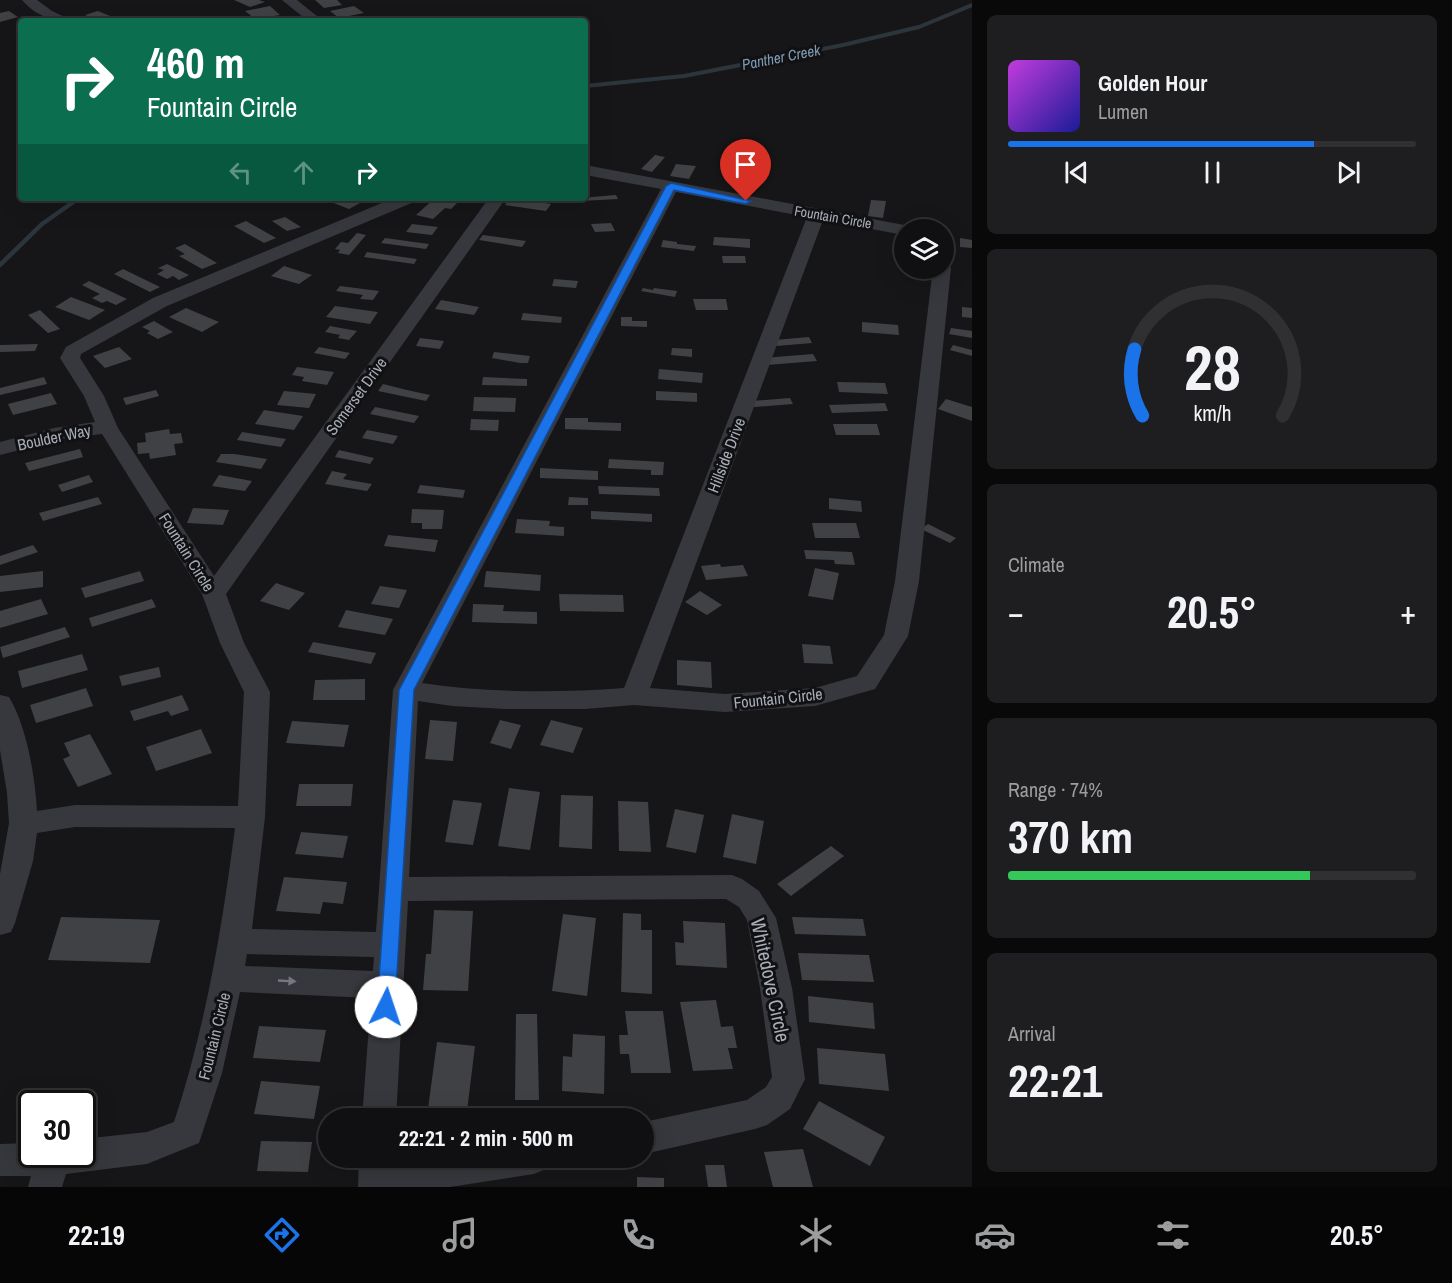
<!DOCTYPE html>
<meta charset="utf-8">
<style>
:root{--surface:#101012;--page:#1e1e20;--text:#f1f3f6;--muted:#9c9d9f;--line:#303032;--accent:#1a73e8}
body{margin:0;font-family:"Archivo Narrow",sans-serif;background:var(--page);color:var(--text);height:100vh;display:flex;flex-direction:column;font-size:22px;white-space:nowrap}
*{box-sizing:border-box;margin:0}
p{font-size:20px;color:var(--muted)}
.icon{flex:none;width:33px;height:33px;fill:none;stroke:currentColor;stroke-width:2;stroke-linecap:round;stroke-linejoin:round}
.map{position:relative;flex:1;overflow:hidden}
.panel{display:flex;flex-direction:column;gap:15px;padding:15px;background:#09090a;width:480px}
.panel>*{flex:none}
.guide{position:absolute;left:18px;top:18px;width:570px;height:183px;border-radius:6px;box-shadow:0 6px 24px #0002,0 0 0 2px var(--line);background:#0b6e4f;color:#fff;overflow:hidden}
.buttons{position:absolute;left:894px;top:219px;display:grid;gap:12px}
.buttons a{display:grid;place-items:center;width:60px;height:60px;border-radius:50%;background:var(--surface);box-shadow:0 6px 24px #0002,0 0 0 2px var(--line);font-size:30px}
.speed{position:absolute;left:18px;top:1090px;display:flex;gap:12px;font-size:30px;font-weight:700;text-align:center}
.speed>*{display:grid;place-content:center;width:78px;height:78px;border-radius:50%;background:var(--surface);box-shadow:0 6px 24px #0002,0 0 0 2px var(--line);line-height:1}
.speed .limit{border:3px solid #111;border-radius:9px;background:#fff;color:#111}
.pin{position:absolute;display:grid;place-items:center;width:51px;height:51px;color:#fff;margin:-62px -26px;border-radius:50% 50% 50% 0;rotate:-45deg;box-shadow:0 0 6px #0007}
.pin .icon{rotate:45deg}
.me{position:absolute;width:66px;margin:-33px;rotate:4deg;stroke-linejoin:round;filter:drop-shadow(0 0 4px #0008)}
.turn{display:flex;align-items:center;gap:21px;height:126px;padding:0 30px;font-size:27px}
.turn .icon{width:78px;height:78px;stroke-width:2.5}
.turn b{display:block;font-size:42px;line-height:51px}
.lanes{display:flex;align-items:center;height:57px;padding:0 30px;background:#0003;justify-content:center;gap:30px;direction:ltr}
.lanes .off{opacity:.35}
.big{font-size:45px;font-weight:800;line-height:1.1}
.panel .tile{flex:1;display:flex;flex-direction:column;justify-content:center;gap:9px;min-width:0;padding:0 21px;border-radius:9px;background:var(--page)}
.panel .dial{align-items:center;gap:0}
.dial svg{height:156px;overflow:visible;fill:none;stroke:var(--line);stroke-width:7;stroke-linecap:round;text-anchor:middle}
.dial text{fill:var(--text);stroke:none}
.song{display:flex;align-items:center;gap:18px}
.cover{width:72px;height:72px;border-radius:9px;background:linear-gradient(135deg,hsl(290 70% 55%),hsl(240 70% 35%))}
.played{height:6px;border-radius:3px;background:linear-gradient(90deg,var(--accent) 75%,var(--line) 75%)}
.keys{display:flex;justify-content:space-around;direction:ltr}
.heat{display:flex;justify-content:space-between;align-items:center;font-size:33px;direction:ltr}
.charge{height:9px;border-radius:4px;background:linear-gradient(90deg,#34c759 74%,var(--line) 0)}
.trip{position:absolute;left:318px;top:1108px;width:336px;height:60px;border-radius:30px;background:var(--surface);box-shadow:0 6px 24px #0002,0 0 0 2px var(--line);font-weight:800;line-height:60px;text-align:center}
.tabs{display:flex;height:96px;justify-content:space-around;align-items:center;background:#060607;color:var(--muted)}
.tabs .icon{width:42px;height:42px}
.tabs .active{color:var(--accent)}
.tabs b{font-size:27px;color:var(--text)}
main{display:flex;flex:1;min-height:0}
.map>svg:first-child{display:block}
</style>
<main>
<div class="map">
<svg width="972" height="1187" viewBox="0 0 972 1187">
<rect width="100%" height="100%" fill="#161618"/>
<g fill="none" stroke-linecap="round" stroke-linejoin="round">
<path stroke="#2c353c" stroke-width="4" d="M 585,86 L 684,76 L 843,45 L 919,27 L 972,5"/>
<path stroke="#2c353c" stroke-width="4.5" d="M 0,265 L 42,224 L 79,198"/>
</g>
<g fill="#404145">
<path d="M 234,0 L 259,0 L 265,2 L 250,7 Z"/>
<path d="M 315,0 L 337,0 L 342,5 L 324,8 Z"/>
<path d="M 270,6 L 280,15 L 255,19 L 245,11 Z"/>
<path d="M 354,6 L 364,13 L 339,18 L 330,11 Z"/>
<path d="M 9,11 L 18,17 L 0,22 L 0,13 Z"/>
<path d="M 98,11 L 110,16 L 97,20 L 85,15 Z"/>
<path d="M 655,155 L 665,157 L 652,172 L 641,169 Z"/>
<path d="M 676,164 L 696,166 L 689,179 L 670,176 Z"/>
<path d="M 747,172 L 761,175 L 749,192 L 734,189 Z"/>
<path d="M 616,195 L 618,199 L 581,201 L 580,198 Z"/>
<path d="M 321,198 L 348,198 L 360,203 L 349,209 Z"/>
<path d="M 435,198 L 459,201 L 451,209 L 445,208 L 433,219 L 416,215 Z"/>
<path d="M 510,198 L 512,198 L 551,204 L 546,211 L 505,205 Z"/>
<path d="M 871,200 L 886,201 L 883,218 L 868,216 Z"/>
<path d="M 285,217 L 301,227 L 287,231 L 272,221 Z"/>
<path d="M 246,221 L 276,238 L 264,243 L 234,226 Z"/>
<path d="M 611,223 L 615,231 L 595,232 L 591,224 Z"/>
<path d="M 412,224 L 438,227 L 432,235 L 406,232 Z"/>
<path d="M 357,233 L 366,235 L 349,255 L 338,253 L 340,250 L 335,249 L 341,242 L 348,243 Z"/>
<path d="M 483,235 L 526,241 L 522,247 L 479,240 Z"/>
<path d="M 714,237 L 750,239 L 750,248 L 713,245 Z"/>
<path d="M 385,238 L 429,244 L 426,249 L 381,243 Z"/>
<path d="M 960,238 L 972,240 L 972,248 L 960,247 Z"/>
<path d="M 663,240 L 677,242 L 677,244 L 696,246 L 694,251 L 661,247 Z"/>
<path d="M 185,244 L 217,263 L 202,269 L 179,256 L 185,254 L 175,248 Z"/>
<path d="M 367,252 L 417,259 L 414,264 L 364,257 Z"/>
<path d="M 722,256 L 745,256 L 746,263 L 723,263 Z"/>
<path d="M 167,264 L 189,275 L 179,280 L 173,276 L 167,279 L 157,274 L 164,270 L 158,268 Z"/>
<path d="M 284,266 L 312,275 L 299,284 L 271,276 Z"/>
<path d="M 123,269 L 160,287 L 150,292 L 114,274 Z"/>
<path d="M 554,279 L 578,281 L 576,288 L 552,286 Z"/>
<path d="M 89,281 L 127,299 L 116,305 L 107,301 L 102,303 L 92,298 L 100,294 L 82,285 Z"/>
<path d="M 340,286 L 379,291 L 373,300 L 360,299 L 363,295 L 336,291 Z"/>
<path d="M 643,288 L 653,290 L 654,288 L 677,291 L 675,297 L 641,291 Z"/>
<path d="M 71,297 L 105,310 L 89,320 L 55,307 Z"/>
<path d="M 693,299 L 726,299 L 728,310 L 696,310 Z"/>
<path d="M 441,300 L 479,307 L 474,315 L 435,309 Z"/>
<path d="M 335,306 L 378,312 L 370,324 L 326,317 Z"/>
<path d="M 962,307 L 972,308 L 972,318 L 962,317 Z"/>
<path d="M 186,308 L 219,322 L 202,332 L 169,317 Z"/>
<path d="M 40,310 L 60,329 L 48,333 L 28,315 Z"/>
<path d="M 523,313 L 562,317 L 561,323 L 521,320 Z"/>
<path d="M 621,317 L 632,317 L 632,321 L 647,321 L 647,327 L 621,326 Z"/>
<path d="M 154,321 L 173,332 L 158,339 L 147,333 L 150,331 L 142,327 Z"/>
<path d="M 862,322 L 898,325 L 899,335 L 862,332 Z"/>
<path d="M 330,326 L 357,331 L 349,340 L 338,338 L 340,335 L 325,332 Z"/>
<path d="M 951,328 L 972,331 L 972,338 L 949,334 Z"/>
<path d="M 809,337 L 812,343 L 777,346 L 774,340 Z"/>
<path d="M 420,338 L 444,341 L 440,349 L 416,346 Z"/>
<path d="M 38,344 L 35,351 L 0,352 L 0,345 Z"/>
<path d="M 953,345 L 972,350 L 972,356 L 950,350 Z"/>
<path d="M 119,347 L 132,359 L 105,368 L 93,356 Z"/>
<path d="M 319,347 L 350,353 L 345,359 L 314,353 Z"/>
<path d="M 672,348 L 692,349 L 692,357 L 671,355 Z"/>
<path d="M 494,352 L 530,356 L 528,363 L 520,363 L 492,358 Z"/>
<path d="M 813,354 L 817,361 L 767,365 L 763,358 Z"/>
<path d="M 297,367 L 334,372 L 327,385 L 302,381 L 304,377 L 292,375 Z"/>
<path d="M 659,369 L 703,373 L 702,383 L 658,379 Z"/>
<path d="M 44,377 L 47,384 L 0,395 L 0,388 Z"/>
<path d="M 483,377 L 527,379 L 527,386 L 482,385 Z"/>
<path d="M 837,382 L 885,383 L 888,394 L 839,392 Z"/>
<path d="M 383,384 L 407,390 L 430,395 L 426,401 L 378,391 Z"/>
<path d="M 156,390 L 159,396 L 126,405 L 123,398 Z"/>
<path d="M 284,391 L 316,394 L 309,408 L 277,405 Z"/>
<path d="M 656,391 L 697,393 L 697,402 L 656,400 Z"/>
<path d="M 51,393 L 57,404 L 13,415 L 8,404 Z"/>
<path d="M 474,397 L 516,398 L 515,412 L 473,411 Z"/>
<path d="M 790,398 L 793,404 L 754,407 L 752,401 Z"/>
<path d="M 946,399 L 972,407 L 972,421 L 938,409 Z"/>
<path d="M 885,403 L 888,411 L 832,413 L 829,405 Z"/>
<path d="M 375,407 L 419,416 L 414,423 L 370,414 Z"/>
<path d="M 264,410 L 303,416 L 294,430 L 255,424 Z"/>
<path d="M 565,418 L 588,418 L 588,422 L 621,423 L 621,431 L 565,429 Z"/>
<path d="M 471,419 L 499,420 L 498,431 L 470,430 Z"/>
<path d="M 833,424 L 877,424 L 880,435 L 836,435 Z"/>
<path d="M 169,429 L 170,434 L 181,433 L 183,443 L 174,444 L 176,455 L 150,459 L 149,453 L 138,454 L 137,443 L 146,442 L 145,433 Z"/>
<path d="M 367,430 L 398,436 L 393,444 L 362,438 Z"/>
<path d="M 242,432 L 286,439 L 281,447 L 237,440 Z"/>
<path d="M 80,449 L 83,457 L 29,471 L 25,463 Z"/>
<path d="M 339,450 L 374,458 L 370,464 L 335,457 Z"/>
<path d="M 221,454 L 234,454 L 267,459 L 261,469 L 216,462 Z"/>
<path d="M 609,459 L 664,462 L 663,475 L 651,475 L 651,470 L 608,468 Z"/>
<path d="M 540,468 L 598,471 L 598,480 L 540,478 Z"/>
<path d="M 332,471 L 347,474 L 343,479 L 372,484 L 367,491 L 325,484 Z"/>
<path d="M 89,475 L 93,482 L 62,492 L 58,485 Z"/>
<path d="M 219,475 L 252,481 L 245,491 L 212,486 Z"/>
<path d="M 420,485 L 465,490 L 463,498 L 417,493 Z"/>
<path d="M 598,486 L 659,488 L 660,496 L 599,494 Z"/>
<path d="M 98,497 L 102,504 L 43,521 L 39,513 Z"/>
<path d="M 569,497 L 588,498 L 588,505 L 568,505 Z"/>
<path d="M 829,498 L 861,501 L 862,512 L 829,509 Z"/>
<path d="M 193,508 L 229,510 L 223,525 L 187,523 Z"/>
<path d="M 412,509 L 444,510 L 442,529 L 422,529 L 422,523 L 411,523 Z"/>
<path d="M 591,511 L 652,514 L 652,522 L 591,519 Z"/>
<path d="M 517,519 L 550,521 L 549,526 L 564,527 L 564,536 L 515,533 Z"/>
<path d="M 812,523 L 856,523 L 860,538 L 815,538 Z"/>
<path d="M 928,524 L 956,538 L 950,543 L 921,529 Z"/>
<path d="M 388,535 L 438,540 L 435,552 L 384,546 Z"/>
<path d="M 33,545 L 38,552 L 0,565 L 0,556 Z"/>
<path d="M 804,550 L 852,552 L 855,565 L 835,564 L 834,560 L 806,559 Z"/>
<path d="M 720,564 L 721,567 L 743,565 L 748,576 L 706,580 L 701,566 Z"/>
<path d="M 815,568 L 839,573 L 833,600 L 808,596 Z"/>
<path d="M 43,571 L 43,587 L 0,592 L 0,576 Z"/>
<path d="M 140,571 L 144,581 L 85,598 L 81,588 Z"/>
<path d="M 486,571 L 541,575 L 540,591 L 484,587 Z"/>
<path d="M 276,583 L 305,593 L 289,610 L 260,601 Z"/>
<path d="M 380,586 L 407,590 L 399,608 L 371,604 Z"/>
<path d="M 700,591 L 722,605 L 707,615 L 685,602 Z"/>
<path d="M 559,594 L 623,595 L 624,612 L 560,611 Z"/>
<path d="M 41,599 L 48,614 L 0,628 L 0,611 Z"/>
<path d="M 152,599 L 156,607 L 92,627 L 89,618 Z"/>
<path d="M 473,604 L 504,605 L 503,611 L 537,612 L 537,624 L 472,622 Z"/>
<path d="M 346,610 L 393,619 L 385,635 L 338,627 Z"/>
<path d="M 65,627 L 70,637 L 3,658 L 0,647 Z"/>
<path d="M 313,642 L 376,653 L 371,664 L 308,652 Z"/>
<path d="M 802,644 L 830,646 L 833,664 L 804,663 Z"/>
<path d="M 82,654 L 88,670 L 22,688 L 18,671 Z"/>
<path d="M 677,660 L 711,662 L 712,688 L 677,685 Z"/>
<path d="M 159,667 L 161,677 L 122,686 L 119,676 Z"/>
<path d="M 365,679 L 365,700 L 313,700 L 315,680 Z"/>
<path d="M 86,688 L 93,706 L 36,723 L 30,705 Z"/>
<path d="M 182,695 L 189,710 L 171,716 L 168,711 L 134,721 L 130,711 Z"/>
<path d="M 430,720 L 457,722 L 453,761 L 425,759 Z"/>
<path d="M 500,720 L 521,725 L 511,749 L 490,743 Z"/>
<path d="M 551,720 L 583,728 L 573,753 L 540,745 Z"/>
<path d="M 292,721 L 349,725 L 344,747 L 286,743 Z"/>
<path d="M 201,729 L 212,753 L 156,771 L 146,747 Z"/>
<path d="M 90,734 L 112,774 L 78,787 L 63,759 L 70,756 L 64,743 Z"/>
<path d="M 299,784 L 353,784 L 351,806 L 296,806 Z"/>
<path d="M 509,788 L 540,792 L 530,850 L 498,846 Z"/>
<path d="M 561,795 L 593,796 L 592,849 L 559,847 Z"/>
<path d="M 453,800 L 482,803 L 473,845 L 445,842 Z"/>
<path d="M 618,801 L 648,802 L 651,852 L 619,851 Z"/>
<path d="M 675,809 L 704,815 L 696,853 L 666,847 Z"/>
<path d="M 732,814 L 764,821 L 756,864 L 723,857 Z"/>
<path d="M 301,832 L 348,836 L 343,858 L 295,854 Z"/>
<path d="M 831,846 L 844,856 L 791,896 L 777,884 Z"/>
<path d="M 284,877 L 347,882 L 343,904 L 323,902 L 320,914 L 276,911 Z"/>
<path d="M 434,910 L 473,911 L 468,991 L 423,990 L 426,954 L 431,954 Z"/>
<path d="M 623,913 L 641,914 L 641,930 L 652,930 L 652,994 L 621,992 Z"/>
<path d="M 563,914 L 596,918 L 587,996 L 552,991 Z"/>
<path d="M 61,917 L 160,920 L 150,963 L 48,960 Z"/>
<path d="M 792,917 L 863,919 L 866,936 L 795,934 Z"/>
<path d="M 683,921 L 725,923 L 727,968 L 676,965 L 675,942 L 684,943 Z"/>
<path d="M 798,953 L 869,955 L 874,982 L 802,980 Z"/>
<path d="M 808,996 L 873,1003 L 875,1029 L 809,1022 Z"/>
<path d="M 716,1000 L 721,1027 L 733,1026 L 737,1048 L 728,1048 L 733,1069 L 693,1071 L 680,1002 Z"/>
<path d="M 625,1011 L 663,1011 L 671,1073 L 631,1073 L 629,1054 L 620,1054 L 619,1035 L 628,1035 Z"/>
<path d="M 516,1014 L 537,1014 L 539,1100 L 515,1100 Z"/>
<path d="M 259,1026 L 326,1030 L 320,1062 L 253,1058 Z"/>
<path d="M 573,1034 L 605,1036 L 604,1094 L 562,1091 L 563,1056 L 572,1057 Z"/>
<path d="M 437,1042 L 475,1046 L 466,1119 L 427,1116 Z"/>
<path d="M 817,1048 L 885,1054 L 889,1091 L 819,1084 Z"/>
<path d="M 261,1081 L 320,1086 L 314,1119 L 254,1114 Z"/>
<path d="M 819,1101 L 885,1137 L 870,1166 L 803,1129 Z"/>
<path d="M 261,1141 L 312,1142 L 308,1172 L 257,1171 Z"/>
<path d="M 803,1149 L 813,1187 L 773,1187 L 764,1152 Z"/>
<path d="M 705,1165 L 724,1165 L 727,1187 L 708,1187 Z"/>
<path d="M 637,1177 L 664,1178 L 664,1187 L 637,1187 Z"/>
</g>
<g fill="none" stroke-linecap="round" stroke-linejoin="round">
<g fill="#37383d" fill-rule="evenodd">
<path d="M 22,0 L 37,0 L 52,11 L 73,21 C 52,21 37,17 22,0 Z"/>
<path d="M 282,0 L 297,0 L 323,21 L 308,21 Z"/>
<path d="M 585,165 L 904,225 L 912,230 L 904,230 L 904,235 L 823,220 L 650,688 L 725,694 L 815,688 L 857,676 L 884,635 L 895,581 L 933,268 L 944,268 L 944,263 L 951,268 L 919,581 L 908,636 L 875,689 L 815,706 L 725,712 L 634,705 L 585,709 L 506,709 L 452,706 L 418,701 L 409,877 L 732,875 L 742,879 L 759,891 L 776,918 L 792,988 L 805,1079 L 790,1109 L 767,1125 L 755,1129 L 644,1154 L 644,1122 L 747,1100 L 766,1087 L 772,1077 L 760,988 L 747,920 L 739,907 L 726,899 L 408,901 L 396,1119 L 362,1119 L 371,998 L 240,992 L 222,1073 L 199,1143 L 147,1164 L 66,1174 L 62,1187 L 28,1187 L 31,1176 L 0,1176 L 0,1144 L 32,1143 L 32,1155 L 82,1155 L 82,1139 L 147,1132 L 174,1122 C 206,1025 222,928 235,828 L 75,827 L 37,833 L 33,861 L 15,923 L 11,932 L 0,935 L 0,874 L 9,823 L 7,793 L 0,750 L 0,695 L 9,697 C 27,727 35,777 37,811 L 75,805 L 238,806 L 244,692 L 220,643 L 202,594 L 102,434 L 67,438 L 0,455 L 0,442 L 54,428 L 95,422 L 84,396 L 60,358 L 66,347 L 153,298 L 394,198 L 416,198 L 414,202 L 167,306 L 81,354 L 80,358 L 104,396 L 118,428 L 214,576 L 489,198 L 506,198 L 226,594 L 244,643 L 270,692 L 265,817 L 252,929 L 376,932 L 393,690 L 661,189 L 585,175 ZM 676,192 L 807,217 L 624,688 C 557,693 489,693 422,683 ZM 247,954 L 374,957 L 373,971 L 245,966 Z"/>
<path d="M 359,1158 L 393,1158 L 393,1163 L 425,1158 L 551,1158 L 546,1169 L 534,1174 L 450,1187 L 358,1187 Z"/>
</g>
</g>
<defs><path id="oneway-solid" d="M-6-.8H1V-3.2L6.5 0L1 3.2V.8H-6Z" transform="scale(1.5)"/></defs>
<use fill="#757881" href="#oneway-solid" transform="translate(287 981) rotate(3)"/>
<path fill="#1a73e8" stroke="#114b97" stroke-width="1.5" d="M 671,183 L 751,201 L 746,204 L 674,190 L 414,690 L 395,1007 L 392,1013 L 386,1015 L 379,1013 L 377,1007 L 399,690 L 666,186 Z"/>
<g text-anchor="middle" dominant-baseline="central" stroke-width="6" stroke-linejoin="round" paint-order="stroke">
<g font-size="14" fill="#a8adb8" stroke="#111113">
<text transform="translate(833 217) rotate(10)">Fountain Circle</text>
</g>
<g font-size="15" font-style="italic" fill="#7f9bb3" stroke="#111113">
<text transform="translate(781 57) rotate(-11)">Panther Creek</text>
</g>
<g font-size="16" fill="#a8adb8" stroke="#111113">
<text transform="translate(356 396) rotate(-54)">Somerset Drive</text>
<text transform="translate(54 437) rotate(-12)">Boulder Way</text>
<text transform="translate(726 455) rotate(-69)">Hillside Drive</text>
<text transform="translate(187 552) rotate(58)">Fountain Circle</text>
<text transform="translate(778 698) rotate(-6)">Fountain Circle</text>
<text transform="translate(214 1036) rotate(-76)">Fountain Circle</text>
</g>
<g font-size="20" fill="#a8adb8" stroke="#111113">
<text transform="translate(771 980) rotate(78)">Whitedove Circle</text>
</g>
</g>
</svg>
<div class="buttons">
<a><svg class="icon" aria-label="layers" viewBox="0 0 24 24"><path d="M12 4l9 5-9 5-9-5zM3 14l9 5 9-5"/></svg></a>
</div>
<div class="speed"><div class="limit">30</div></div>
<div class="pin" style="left:746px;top:201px;background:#d93025"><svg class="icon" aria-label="arrive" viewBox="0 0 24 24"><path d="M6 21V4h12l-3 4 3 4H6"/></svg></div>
<svg class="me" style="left:386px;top:1007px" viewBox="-20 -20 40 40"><circle r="19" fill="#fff"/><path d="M0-13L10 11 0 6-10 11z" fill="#1a73e8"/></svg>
<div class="trip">22:21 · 2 min · 500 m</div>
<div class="guide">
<div class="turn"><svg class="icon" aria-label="right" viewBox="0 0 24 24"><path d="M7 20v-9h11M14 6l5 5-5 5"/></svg><div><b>460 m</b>Fountain Circle</div></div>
<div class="lanes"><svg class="icon off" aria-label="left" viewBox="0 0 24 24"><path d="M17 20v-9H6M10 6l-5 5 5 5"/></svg><svg class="icon off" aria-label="ahead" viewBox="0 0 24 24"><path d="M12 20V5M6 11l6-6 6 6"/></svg><svg class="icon" aria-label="right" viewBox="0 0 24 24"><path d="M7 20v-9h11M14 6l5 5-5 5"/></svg></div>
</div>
</div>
<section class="panel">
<div class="tile">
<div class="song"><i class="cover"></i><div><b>Golden Hour</b><p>Lumen</p></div></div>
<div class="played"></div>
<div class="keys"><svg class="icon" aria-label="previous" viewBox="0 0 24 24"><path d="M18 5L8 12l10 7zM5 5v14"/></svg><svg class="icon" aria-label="pause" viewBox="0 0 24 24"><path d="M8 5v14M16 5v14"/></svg><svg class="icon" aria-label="next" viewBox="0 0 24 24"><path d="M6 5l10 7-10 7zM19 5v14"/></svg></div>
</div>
<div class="tile dial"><svg viewBox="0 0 100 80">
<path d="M14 69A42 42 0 1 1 86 69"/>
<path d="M14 69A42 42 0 0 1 10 35" stroke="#1a73e8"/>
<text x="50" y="56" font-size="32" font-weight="700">28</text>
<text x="50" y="72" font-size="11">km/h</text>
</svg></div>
<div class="tile"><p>Climate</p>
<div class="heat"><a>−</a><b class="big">20.5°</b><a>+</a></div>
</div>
<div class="tile"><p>Range · 74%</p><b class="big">370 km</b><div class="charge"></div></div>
<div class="tile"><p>Arrival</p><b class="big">22:21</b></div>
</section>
</main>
<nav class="tabs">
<b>22:19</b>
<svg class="icon active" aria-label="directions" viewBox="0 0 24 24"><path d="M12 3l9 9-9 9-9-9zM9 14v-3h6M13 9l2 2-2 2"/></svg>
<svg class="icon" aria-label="music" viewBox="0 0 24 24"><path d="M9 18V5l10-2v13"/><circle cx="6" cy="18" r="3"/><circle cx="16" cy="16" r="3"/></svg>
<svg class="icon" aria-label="phone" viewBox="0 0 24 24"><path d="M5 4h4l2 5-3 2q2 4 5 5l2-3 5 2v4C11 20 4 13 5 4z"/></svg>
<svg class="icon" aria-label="climate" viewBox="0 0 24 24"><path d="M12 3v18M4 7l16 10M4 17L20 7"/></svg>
<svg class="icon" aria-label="car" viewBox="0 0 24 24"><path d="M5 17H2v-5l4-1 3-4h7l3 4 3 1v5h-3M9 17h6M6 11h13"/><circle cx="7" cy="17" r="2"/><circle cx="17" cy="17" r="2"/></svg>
<svg class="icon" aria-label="filters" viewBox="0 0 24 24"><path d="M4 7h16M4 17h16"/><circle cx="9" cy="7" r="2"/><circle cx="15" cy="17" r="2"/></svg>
<b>20.5°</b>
</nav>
